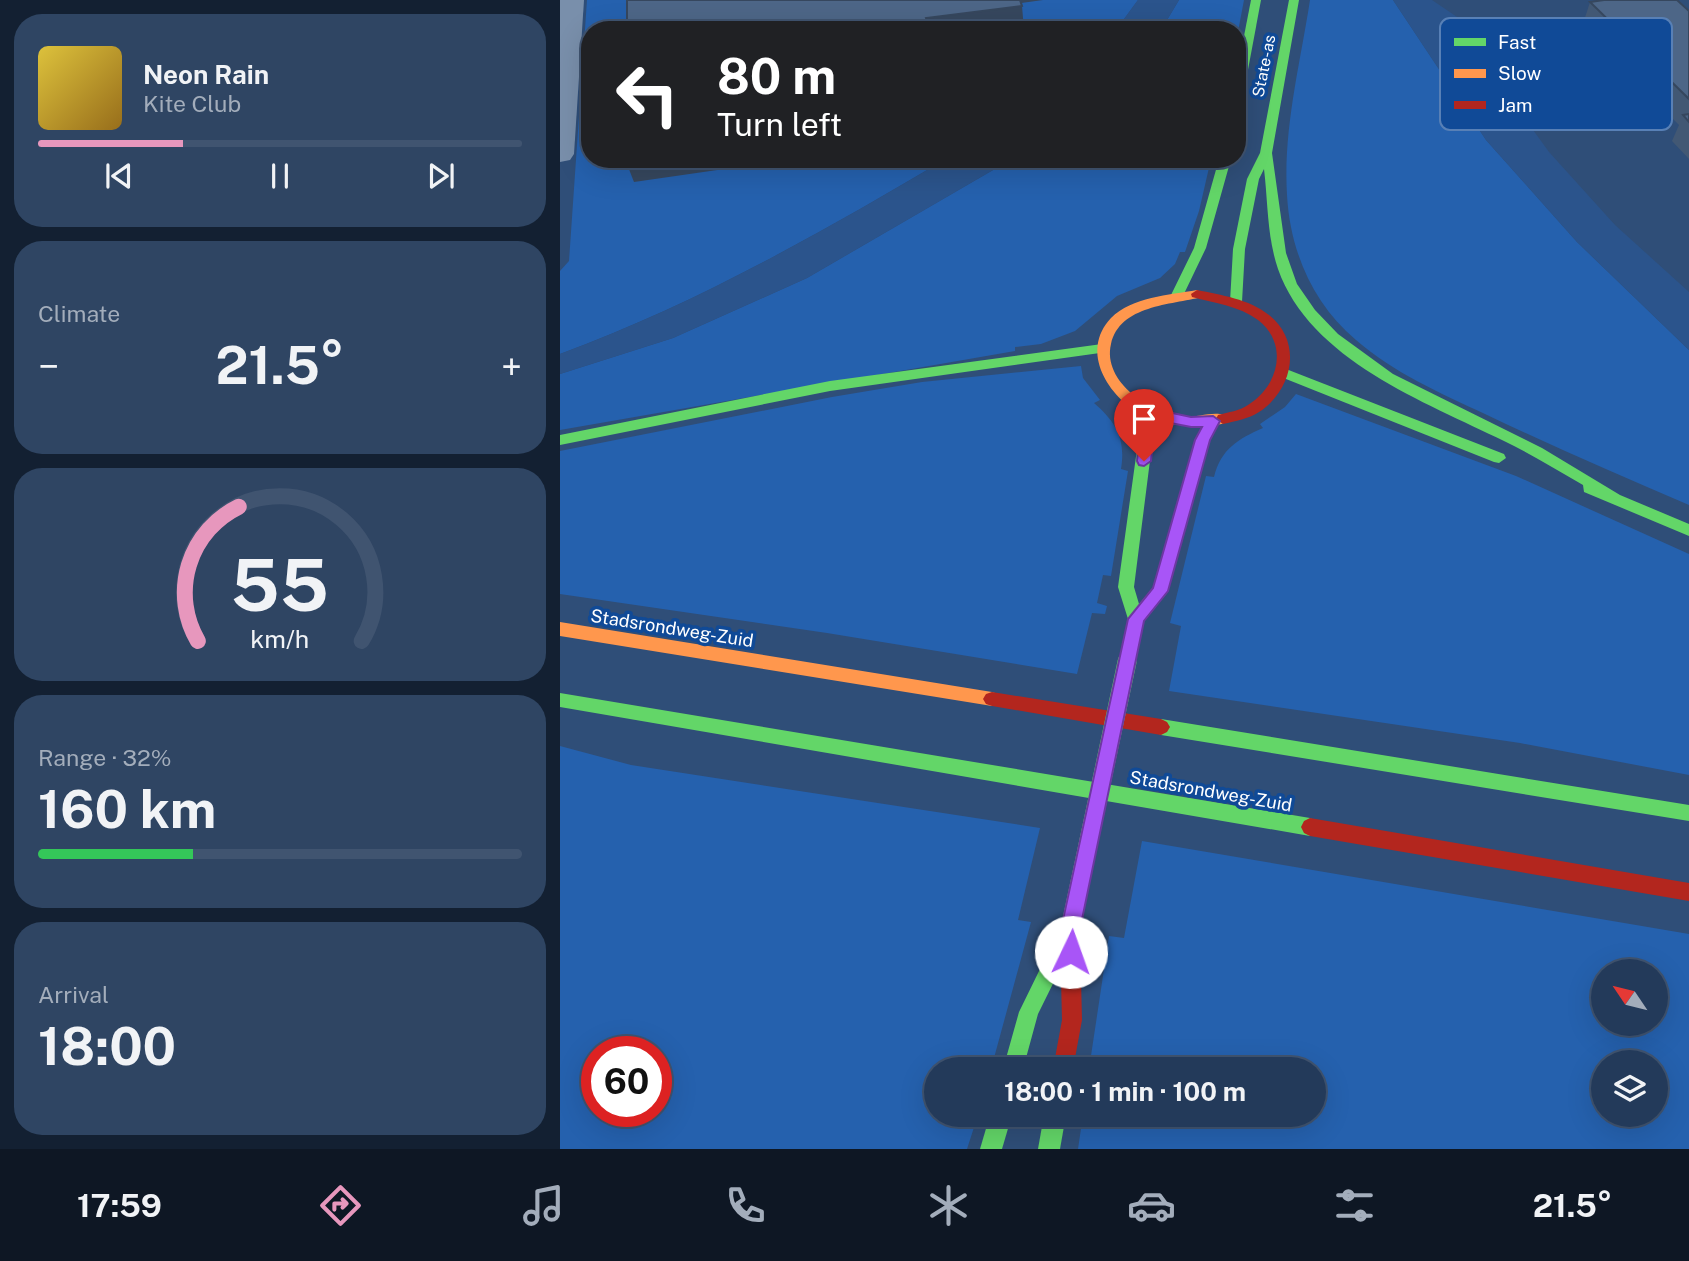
<!DOCTYPE html>
<meta charset="utf-8">
<style>
:root{--surface:#233a5a;--page:#2f4563;--text:#f1f3f6;--muted:#a3adbb;--line:#405470;--accent:#e797bd}
body{margin:0;font-family:"Public Sans",sans-serif;background:var(--page);color:var(--text);height:100vh;display:flex;flex-direction:column;font-size:26px;white-space:nowrap}
*{box-sizing:border-box;margin:0}
p{font-size:23px;color:var(--muted)}
.icon{flex:none;width:38px;height:38px;fill:none;stroke:currentColor;stroke-width:2;stroke-linecap:round;stroke-linejoin:round}
.map{position:relative;flex:1;overflow:hidden}
.details{display:flex;flex-direction:column;gap:14px;padding:14px;background:#132032;width:560px}
.details>*{flex:none}
.hud{position:absolute;left:21px;top:21px;width:665px;height:147px;border-radius:28px;box-shadow:0 7px 28px #0002,0 0 0 2px var(--line);background:#202124;color:#fff;overflow:hidden}
.needle{width:46px;rotate:305deg}
.controls{position:absolute;left:1031px;top:959px;display:grid;gap:14px}
.controls a{display:grid;place-items:center;width:77px;height:77px;border-radius:50%;background:var(--surface);box-shadow:0 7px 28px #0002,0 0 0 2px var(--line);font-size:35px}
.speed{position:absolute;left:21px;top:1036px;display:flex;gap:14px;font-size:35px;font-weight:700;text-align:center}
.speed>*{display:grid;place-content:center;width:91px;height:91px;border-radius:50%;background:var(--surface);box-shadow:0 7px 28px #0002,0 0 0 2px var(--line);line-height:1}
.speed .limit{border:10px solid #d22;background:#fff;color:#111}
.pin{position:absolute;display:grid;place-items:center;width:60px;height:60px;color:#fff;margin:-72px -30px;border-radius:50% 50% 50% 0;rotate:-45deg;box-shadow:0 0 7px #0007}
.pin .icon{rotate:45deg}
.me{position:absolute;width:77px;margin:-38px;rotate:3deg;stroke-linejoin:round;filter:drop-shadow(0 0 5px #0008)}
.turn{display:flex;align-items:center;gap:24px;height:147px;padding:0 21px;font-size:32px}
.turn .icon{width:91px;height:91px;stroke-width:2.5}
.turn b{display:block;font-size:49px;line-height:60px}
.big{font-size:52px;font-weight:700;line-height:1.1}
.details .card{flex:1;display:flex;flex-direction:column;justify-content:center;gap:10px;min-width:0;padding:0 24px;border-radius:28px;background:var(--page)}
.details .dial{align-items:center;gap:0}
.dial svg{height:182px;overflow:visible;fill:none;stroke:var(--line);stroke-width:7;stroke-linecap:round;text-anchor:middle}
.dial text{fill:var(--text);stroke:none}
.song{display:flex;align-items:center;gap:21px}
.cover{width:84px;height:84px;border-radius:10px;background:linear-gradient(135deg,hsl(50 70% 55%),hsl(40 70% 35%))}
.played{height:7px;border-radius:4px;background:linear-gradient(90deg,var(--accent) 30%,var(--line) 30%)}
.keys{display:flex;justify-content:space-around;direction:ltr}
.heat{display:flex;justify-content:space-between;align-items:center;font-size:38px;direction:ltr}
.charge{height:10px;border-radius:5px;background:linear-gradient(90deg,#34c759 32%,var(--line) 0)}
.trip{position:absolute;left:364px;top:1057px;width:402px;height:70px;border-radius:35px;background:var(--surface);box-shadow:0 7px 28px #0002,0 0 0 2px var(--line);font-weight:700;line-height:70px;text-align:center}
.tab-bar{display:flex;height:112px;justify-content:space-around;align-items:center;background:#0e1724;color:var(--muted)}
.tab-bar .icon{width:49px;height:49px}
.tab-bar .current{color:var(--accent)}
.tab-bar b{font-size:32px;color:var(--text)}
main{display:flex;flex:1;min-height:0}
.map>svg:first-child{display:block}
</style>
<main>
<section class="details">
<div class="card">
<div class="song"><i class="cover"></i><div><b>Neon Rain</b><p>Kite Club</p></div></div>
<div class="played"></div>
<div class="keys"><svg class="icon" aria-label="previous" viewBox="0 0 24 24"><path d="M18 5L8 12l10 7zM5 5v14"/></svg><svg class="icon" aria-label="pause" viewBox="0 0 24 24"><path d="M8 5v14M16 5v14"/></svg><svg class="icon" aria-label="next" viewBox="0 0 24 24"><path d="M6 5l10 7-10 7zM19 5v14"/></svg></div>
</div>
<div class="card"><p>Climate</p>
<div class="heat"><a>−</a><b class="big">21.5°</b><a>+</a></div>
</div>
<div class="card dial"><svg viewBox="0 0 100 80">
<path d="M14 69A42 42 0 1 1 86 69"/>
<path d="M14 69A42 42 0 0 1 32 10" stroke="#e797bd"/>
<text x="50" y="56" font-size="32" font-weight="700">55</text>
<text x="50" y="72" font-size="11">km/h</text>
</svg></div>
<div class="card"><p>Range · 32%</p><b class="big">160 km</b><div class="charge"></div></div>
<div class="card"><p>Arrival</p><b class="big">18:00</b></div>
</section>
<div class="map">
<svg width="1129" height="1149" viewBox="0 0 1129 1149">
<rect width="100%" height="100%" fill="#2f4e78"/>
<g fill="#2561ae" fill-rule="evenodd">
<path d="M 27,0 L 578,0 L 556,30 L 30,30 L 30,159 L 386,159 C 262,232 136,304 0,354 L 0,271 L 9,261 Z"/>
<path d="M 619,0 L 684,0 L 677,37 L 677,30 L 601,30 Z"/>
<path d="M 750,0 L 833,0 L 926,140 L 1017,242 L 1129,350 L 1129,505 C 1061,476 992,446 925,414 C 880,393 834,373 796,340 C 753,304 730,251 727,195 C 723,129 740,65 750,0 Z"/>
<path d="M 452,159 L 651,159 L 639,211 L 625,252 L 620,252 L 615,264 L 600,278 L 557,296 L 515,331 L 481,344 L 455,347 L 455,351 L 0,430 L 0,374 L 113,338 L 247,278 Z"/>
<path d="M 521,366 L 523,378 L 540,400 L 534,403 C 556,422 566,439 561,469 L 568,471 L 551,576 L 543,575 L 537,603 L 547,606 L 545,614 L 532,613 L 517,674 L 267,633 L 0,594 L 0,451 L 272,397 L 362,382 Z"/>
<path d="M 736,394 L 956,476 L 1129,554 L 1129,775 L 960,743 L 609,691 L 621,626 L 610,623 L 646,476 L 654,477 C 661,449 678,439 703,428 L 700,424 L 725,407 Z"/>
<path d="M 0,746 L 71,765 L 480,828 L 458,920 L 471,922 L 431,1069 L 376,1069 L 376,1115 L 418,1115 L 407,1149 L 0,1149 ZM 37,1052 L 96,1052 L 96,1111 L 37,1111 Z"/>
<path d="M 582,841 L 1129,934 L 1129,1149 L 518,1149 L 523,1115 L 754,1115 L 754,1069 L 529,1069 L 549,936 L 564,938 ZM 1096,971 L 1096,1024 L 1043,1024 L 1043,971 ZM 1096,1062 L 1096,1115 L 1043,1115 L 1043,1062 Z"/>
</g>
<g fill="#2b548c">
<path d="M 578,0 L 619,0 L 601,30 L 556,30 Z"/>
<path d="M 833,0 L 872,0 L 900,19 L 924,62 L 989,152 L 1055,225 L 1129,292 L 1129,350 L 1017,242 L 926,140 Z"/>
<path d="M 386,159 L 452,159 L 247,278 L 113,338 L 0,374 L 0,354 C 136,304 262,232 386,159 Z"/>
</g>
<g fill="none" stroke-linecap="round" stroke-linejoin="round">
<path fill="#798fab" fill-rule="evenodd" d="M 0,0 L 24,0 L 14,154 L 10,160 L 0,162 Z"/>
<g fill="#63d668" fill-rule="evenodd">
<path d="M 691,0 L 701,0 L 682,102 L 677,105 L 677,72 Z"/>
<path d="M 729,0 L 739,0 L 712,153 L 726,253 L 737,284 L 755,310 L 778,334 L 833,374 L 982,448 L 1060,495 L 1129,524 L 1129,536 L 1024,492 L 1023,485 C 997,470 971,454 944,441 C 865,402 750,360 718,269 C 707,237 708,202 704,169 L 699,179 L 685,249 L 682,302 L 681,305 L 671,305 L 670,302 L 673,249 L 687,179 L 700,153 Z"/>
<path d="M 659,159 L 671,159 L 646,248 L 622,298 L 612,298 L 611,295 L 634,248 Z"/>
<path d="M 542,344 L 547,346 L 547,352 L 270,391 L 0,445 L 0,435 L 270,381 Z"/>
<path d="M 726,369 L 944,454 L 946,458 L 939,463 L 934,462 L 721,377 L 719,374 L 721,371 Z"/>
<path d="M 589,408 L 596,413 L 574,587 L 579,604 L 593,588 L 635,440 L 648,417 L 653,416 L 660,421 L 649,440 L 608,591 L 582,624 L 570,624 L 568,619 L 558,587 L 582,413 Z"/>
<path d="M 0,693 L 750,818 L 756,821 L 759,827 L 756,833 L 750,836 L 0,707 Z"/>
<path d="M 601,719 L 1129,805 L 1129,821 L 601,735 L 595,732 L 592,727 L 595,722 Z"/>
<path d="M 510,919 L 517,922 L 520,929 L 478,1014 L 463,1069 L 443,1069 L 459,1012 L 503,922 Z"/>
<path d="M 430,1115 L 452,1115 L 442,1149 L 420,1149 Z"/>
<path d="M 484,1115 L 506,1115 L 500,1149 L 478,1149 Z"/>
</g>
<g fill="#ff974d" fill-rule="evenodd">
<path d="M 637,290 L 643,294 L 642,297 C 611,305 560,305 551,344 C 542,382 591,414 624,417 C 637,418 661,408 670,419 C 664,426 654,425 645,425 C 625,427 601,425 582,415 C 549,397 519,352 551,318 C 572,297 609,295 637,290 Z"/>
<path d="M 0,622 L 432,692 L 438,694 L 441,699 L 438,704 L 432,706 L 0,636 Z"/>
</g>
<g fill="#b3261e" fill-rule="evenodd">
<path d="M 637,290 C 661,295 689,299 709,315 C 743,342 733,390 699,412 C 688,419 676,421 663,424 L 656,419 L 658,415 C 669,412 679,411 688,405 C 719,386 729,344 698,320 C 679,306 655,303 632,297 L 631,294 Z"/>
<path d="M 432,692 L 601,719 L 607,722 L 610,727 L 607,732 L 601,735 L 432,706 L 426,704 L 423,699 L 426,694 Z"/>
<path d="M 750,818 L 1129,883 L 1129,901 L 750,836 L 744,833 L 741,827 L 744,821 Z"/>
<path d="M 510,926 L 517,929 L 520,936 L 522,1020 L 513,1069 L 493,1069 L 502,1020 L 500,936 L 503,929 Z"/>
</g>
<path stroke="#63d668" stroke-width="15" d="M 567,663 L 576,619"/>
<path stroke="#63d668" stroke-width="19" d="M 510,929 L 567,662"/>
</g>
<path fill="#425874" d="M 1030,2 L 1129,11 L 1129,159 L 1112,141 L 1119,125 L 1022,27 Z"/>
<g fill="#36475e">
<path d="M 453,0 L 483,0 L 454,4 Z"/>
<path d="M 462,6 L 464,30 L 368,30 L 366,18 Z"/>
<path d="M 65,159 L 185,159 L 185,166 L 74,182 Z"/>
</g>
<g fill="#4d6687" stroke="#36475e" stroke-width="2">
<path d="M 67,0 L 460,0 L 462,6 L 366,18 L 370,30 L 67,30 Z"/>
<path d="M 1044,0 L 1117,0 L 1129,11 L 1129,99 L 1030,2 Z"/>
<path d="M 1129,114 L 1129,122 L 1123,115 Z"/>
</g>
<path fill="#a855f7" stroke="#6d37a1" stroke-width="2" d="M 589,408 L 631,417 L 653,416 L 660,421 L 650,440 L 608,591 L 584,621 L 520,929 L 521,952 L 518,959 L 511,962 L 504,959 L 501,952 L 501,929 L 568,619 L 593,588 L 635,440 L 642,427 L 631,427 L 595,420 L 591,461 L 584,466 L 579,465 L 577,461 L 582,413 Z"/>
<g text-anchor="middle" dominant-baseline="central" stroke-width="7" stroke-linejoin="round" paint-order="stroke">
<g font-size="16" fill="#fff" stroke="#104a97">
<text transform="translate(704 66) rotate(-79)">State-as</text>
</g>
<g font-size="18" fill="#fff" stroke="#104a97">
<text transform="translate(112 628) rotate(9)">Stadsrondweg-Zuid</text>
<text transform="translate(651 791) rotate(10)">Stadsrondweg-Zuid</text>
</g>
</g>
<rect x="880" y="18" width="232" height="112" rx="10" fill="#104a97" stroke="#5880b6" stroke-width="2"/>
<rect x="894" y="38" width="32" height="8" fill="#63d668"/>
<rect x="894" y="69" width="32" height="9" fill="#ff974d"/>
<rect x="894" y="101" width="32" height="8" fill="#b3261e"/>
<g font-size="19" fill="#fff">
<text x="938" y="49">Fast</text>
<text x="938" y="80">Slow</text>
<text x="938" y="112">Jam</text>
</g>
</svg>
<div class="controls">
<a><svg class="needle" viewBox="-14 -14 28 28"><path d="M0-13l5 13h-10z" fill="#e53935"/><path d="M0 13l5-13h-10z" fill="#a3adbb"/></svg></a>
<a><svg class="icon" aria-label="layers" viewBox="0 0 24 24"><path d="M12 4l9 5-9 5-9-5zM3 14l9 5 9-5"/></svg></a>
</div>
<div class="speed"><div class="limit">60</div></div>
<div class="pin" style="left:584px;top:461px;background:#d93025"><svg class="icon" aria-label="arrive" viewBox="0 0 24 24"><path d="M6 21V4h12l-3 4 3 4H6"/></svg></div>
<svg class="me" style="left:511px;top:952px" viewBox="-20 -20 40 40"><circle r="19" fill="#fff"/><path d="M0-13L10 11 0 6-10 11z" fill="#a855f7"/></svg>
<div class="trip">18:00 · 1 min · 100 m</div>
<div class="hud">
<div class="turn"><svg class="icon" aria-label="left" viewBox="0 0 24 24"><path d="M17 20v-9H6M10 6l-5 5 5 5"/></svg><div><b>80 m</b>Turn left</div></div>
</div>
</div>
</main>
<nav class="tab-bar">
<b>17:59</b>
<svg class="icon current" aria-label="directions" viewBox="0 0 24 24"><path d="M12 3l9 9-9 9-9-9zM9 14v-3h6M13 9l2 2-2 2"/></svg>
<svg class="icon" aria-label="music" viewBox="0 0 24 24"><path d="M9 18V5l10-2v13"/><circle cx="6" cy="18" r="3"/><circle cx="16" cy="16" r="3"/></svg>
<svg class="icon" aria-label="phone" viewBox="0 0 24 24"><path d="M5 4h4l2 5-3 2q2 4 5 5l2-3 5 2v4C11 20 4 13 5 4z"/></svg>
<svg class="icon" aria-label="climate" viewBox="0 0 24 24"><path d="M12 3v18M4 7l16 10M4 17L20 7"/></svg>
<svg class="icon" aria-label="car" viewBox="0 0 24 24"><path d="M5 17H2v-5l4-1 3-4h7l3 4 3 1v5h-3M9 17h6M6 11h13"/><circle cx="7" cy="17" r="2"/><circle cx="17" cy="17" r="2"/></svg>
<svg class="icon" aria-label="filters" viewBox="0 0 24 24"><path d="M4 7h16M4 17h16"/><circle cx="9" cy="7" r="2"/><circle cx="15" cy="17" r="2"/></svg>
<b>21.5°</b>
</nav>
